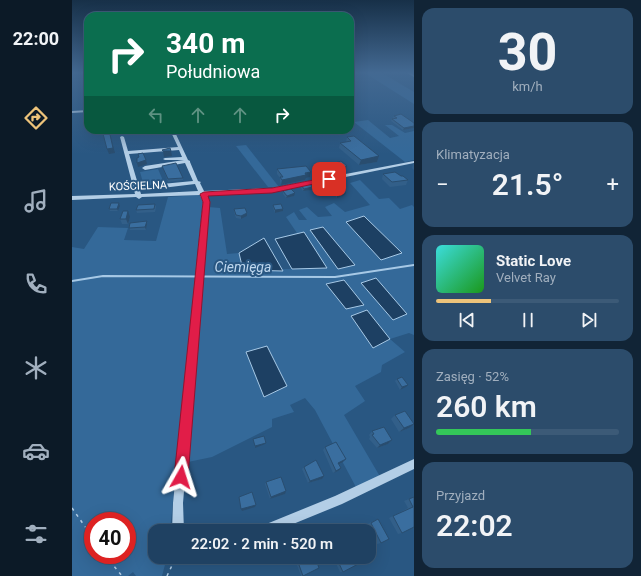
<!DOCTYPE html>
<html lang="pl">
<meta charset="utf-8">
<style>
:root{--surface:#1f4162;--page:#2c4c6b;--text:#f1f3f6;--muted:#a1afbe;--line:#3c5a77;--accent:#edc37a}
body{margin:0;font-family:Roboto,sans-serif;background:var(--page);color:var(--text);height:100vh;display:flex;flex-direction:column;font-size:15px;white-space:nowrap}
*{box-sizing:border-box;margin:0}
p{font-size:13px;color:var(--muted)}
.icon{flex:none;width:22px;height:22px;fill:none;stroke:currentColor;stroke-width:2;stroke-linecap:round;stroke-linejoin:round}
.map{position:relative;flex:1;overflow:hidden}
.drawer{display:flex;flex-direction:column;gap:8px;padding:8px;background:#112436;width:227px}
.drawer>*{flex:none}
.hud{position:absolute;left:12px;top:12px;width:270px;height:122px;border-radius:12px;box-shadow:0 4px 16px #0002,0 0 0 1px var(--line);background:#0b6e4f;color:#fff;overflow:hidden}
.speed{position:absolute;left:12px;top:512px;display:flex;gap:8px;font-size:20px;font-weight:700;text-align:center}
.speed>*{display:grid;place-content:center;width:52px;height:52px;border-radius:50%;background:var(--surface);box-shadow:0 4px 16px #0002,0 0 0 1px var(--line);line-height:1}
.speed .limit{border:6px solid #d22;background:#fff;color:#111}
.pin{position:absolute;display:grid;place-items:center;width:34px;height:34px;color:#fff;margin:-17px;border-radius:8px;box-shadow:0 2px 6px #0006}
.me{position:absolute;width:44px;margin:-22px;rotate:6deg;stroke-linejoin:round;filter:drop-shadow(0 0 3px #0008)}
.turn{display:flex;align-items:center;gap:14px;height:84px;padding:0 16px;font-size:18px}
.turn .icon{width:52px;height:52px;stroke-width:2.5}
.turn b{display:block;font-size:28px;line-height:34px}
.lanes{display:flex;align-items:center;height:38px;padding:0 16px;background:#0003;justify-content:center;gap:20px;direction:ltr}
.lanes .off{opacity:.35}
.big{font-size:30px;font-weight:600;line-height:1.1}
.drawer .card{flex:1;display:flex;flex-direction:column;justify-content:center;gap:6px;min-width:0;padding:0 14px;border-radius:12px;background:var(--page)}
.drawer .dial{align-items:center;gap:0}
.dial b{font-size:52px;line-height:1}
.song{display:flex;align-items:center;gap:12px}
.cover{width:48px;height:48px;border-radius:6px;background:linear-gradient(135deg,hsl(180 70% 55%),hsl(120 70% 35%))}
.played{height:4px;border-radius:2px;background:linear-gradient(90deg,var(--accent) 30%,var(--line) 30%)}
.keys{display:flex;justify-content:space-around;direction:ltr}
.heat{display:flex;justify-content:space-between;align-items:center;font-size:22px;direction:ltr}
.charge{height:6px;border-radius:3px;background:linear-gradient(90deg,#34c759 52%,var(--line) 0)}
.trip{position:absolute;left:76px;top:524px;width:228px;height:40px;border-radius:12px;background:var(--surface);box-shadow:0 4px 16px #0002,0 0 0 1px var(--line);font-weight:600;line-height:40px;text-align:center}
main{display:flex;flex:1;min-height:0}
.tabs{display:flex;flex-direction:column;width:72px;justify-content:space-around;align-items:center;background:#0c1a27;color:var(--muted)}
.tabs .icon{width:28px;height:28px}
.tabs .current{color:var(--accent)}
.tabs b{font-size:18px;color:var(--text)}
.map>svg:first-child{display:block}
</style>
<main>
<nav class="tabs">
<b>22:00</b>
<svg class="icon current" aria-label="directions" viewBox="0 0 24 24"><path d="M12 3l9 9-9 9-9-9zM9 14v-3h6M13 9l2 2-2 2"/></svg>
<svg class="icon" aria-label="music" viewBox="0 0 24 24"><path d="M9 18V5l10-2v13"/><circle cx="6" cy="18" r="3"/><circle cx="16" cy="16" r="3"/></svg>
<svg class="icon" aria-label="phone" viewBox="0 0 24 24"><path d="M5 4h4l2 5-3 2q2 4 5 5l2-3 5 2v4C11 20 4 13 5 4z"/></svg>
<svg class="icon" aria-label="climate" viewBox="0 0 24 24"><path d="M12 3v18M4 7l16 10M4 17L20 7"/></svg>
<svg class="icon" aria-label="car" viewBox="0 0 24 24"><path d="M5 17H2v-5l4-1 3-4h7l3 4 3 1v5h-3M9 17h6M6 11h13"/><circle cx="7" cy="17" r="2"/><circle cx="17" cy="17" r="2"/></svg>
<svg class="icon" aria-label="filters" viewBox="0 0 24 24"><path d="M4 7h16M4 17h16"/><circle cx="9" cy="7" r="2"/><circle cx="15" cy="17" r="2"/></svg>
</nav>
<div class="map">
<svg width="342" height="576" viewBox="0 0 342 576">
<rect width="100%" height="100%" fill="#295782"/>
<g fill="#346999" fill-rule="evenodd">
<path d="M 293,73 L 310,73 L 342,92 L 342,104 Z"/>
<path d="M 296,120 L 318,138 L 327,136 L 313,125 L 320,125 L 333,133 L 342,131 L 342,160 L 333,162 L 282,122 Z"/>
<path d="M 174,145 L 207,187 L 196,187 L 164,146 Z"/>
<path d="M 86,169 L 92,183 L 72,186 L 68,172 Z"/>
<path d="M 288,180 L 307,199 L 317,198 L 328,209 L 340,205 L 342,207 L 342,335 L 337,333 L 318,339 L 333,352 L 310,365 L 309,372 L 283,386 L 293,401 L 272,415 L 310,480 L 286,491 L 243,410 L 233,398 L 218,405 L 222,412 L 200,419 L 200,427 L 140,457 L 116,462 L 136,207 L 148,208 L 155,254 L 167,253 L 171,270 L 220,269 L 203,239 L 225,233 L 214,217 L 222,212 L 227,220 L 235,220 L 227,210 L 235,207 L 246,217 L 260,216 L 253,207 L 262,203 L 273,212 L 298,205 L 278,183 Z"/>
<path d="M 126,195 L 131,197 L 98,531 L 83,531 L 83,557 L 95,557 L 90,576 L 64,576 L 61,572 L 56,576 L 0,576 L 0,247 L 12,249 L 26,227 L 56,228 L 52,240 L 84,241 L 96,197 ZM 21,521 L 55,521 L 55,555 L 21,555 Z"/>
</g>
<g fill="#1d4063" stroke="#a7c9e6">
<path d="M 292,216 L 330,253 L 309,260 L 274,222 Z"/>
<path d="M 251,227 L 283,265 L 266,269 L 238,230 Z"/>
<path d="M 232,232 L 255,268 L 220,269 L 203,239 Z"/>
<path d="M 192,238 L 211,271 L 171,270 L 167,253 Z"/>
<path d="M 304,278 L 335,314 L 321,320 L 289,283 Z"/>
<path d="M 272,280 L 292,305 L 274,309 L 254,284 Z"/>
<path d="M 295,310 L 318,339 L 301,348 L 279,316 Z"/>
<path d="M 195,346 L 215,386 L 192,397 L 174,352 Z"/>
</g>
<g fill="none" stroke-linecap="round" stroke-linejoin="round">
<path stroke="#a7c9e6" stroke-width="2" d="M 0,281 L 31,276 L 263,277 L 342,265"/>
<g stroke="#b3cee6" stroke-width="1.5" stroke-dasharray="3 4.5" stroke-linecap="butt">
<path d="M 0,508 L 21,538"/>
<path d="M 33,555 L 50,576"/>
<path d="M 95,576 L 104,557"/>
</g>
<g fill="#b3cee6" fill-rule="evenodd">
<path d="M 335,73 L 340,73 L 342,75 L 342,77 Z"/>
<path d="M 16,110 L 16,112 L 0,113 L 0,111 Z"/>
<path d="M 98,130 L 102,130 L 116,160 L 118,161 L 118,162 L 126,181 L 129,182 L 128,183 L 132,191 L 200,188 L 342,161 L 342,163 L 200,192 L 133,194 L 137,202 L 111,503 L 112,531 L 100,531 L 101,503 L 131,202 L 128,195 L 70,197 L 67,199 L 64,197 L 0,200 L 0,196 L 63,194 L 48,137 L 50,136 L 52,137 L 56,151 L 106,147 ZM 107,150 L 110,157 L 93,158 L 91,159 L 93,160 L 112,160 L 73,166 L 70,168 L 73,170 L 113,163 L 121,181 L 90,184 L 87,186 L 90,188 L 123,184 L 126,191 L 69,194 L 57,154 Z"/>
<path d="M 342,459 L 342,469 L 270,504 L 204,531 L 185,531 L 187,527 L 263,496 Z"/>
</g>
</g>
<g fill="#325f89">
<path d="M 322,116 L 342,123 L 342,128 L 331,130 L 319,121 L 320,119 L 321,118 Z"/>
<path d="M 275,137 L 307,156 L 305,162 L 287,165 L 267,148 L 268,143 L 274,142 Z"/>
<path d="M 341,164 L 342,164 L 342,170 L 340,168 Z"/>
<path d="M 257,165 L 274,169 L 268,170 L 268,174 L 262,175 L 256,168 Z"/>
<path d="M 90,166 L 111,178 L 111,180 L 96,182 Z"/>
<path d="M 205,169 L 239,172 L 238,177 L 234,178 L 233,180 L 209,185 L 208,182 L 208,178 L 205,174 Z"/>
<path d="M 311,174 L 336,180 L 334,185 L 318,187 L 310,179 Z"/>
<path d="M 229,185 L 240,190 L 231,191 L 229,188 Z"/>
<path d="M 211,191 L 222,196 L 214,198 L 211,194 Z"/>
<path d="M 261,191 L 274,193 L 273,195 L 265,198 L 261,193 Z"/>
<path d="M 47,203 L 48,206 L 46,211 L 38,211 L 37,209 Z"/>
<path d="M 83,204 L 84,207 L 83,212 L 65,213 L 64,210 Z"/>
<path d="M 201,205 L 211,209 L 211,211 L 203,213 L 201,208 Z"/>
<path d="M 162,209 L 175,213 L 175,216 L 169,219 L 164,218 L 162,212 Z"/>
<path d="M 58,217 L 56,224 L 50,224 L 48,219 Z"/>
<path d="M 75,221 L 75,224 L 74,230 L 58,230 L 57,228 Z"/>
<path d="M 325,379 L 334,387 L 328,390 L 323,381 Z"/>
<path d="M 323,415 L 342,424 L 337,428 L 327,432 L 319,419 Z"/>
<path d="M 300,431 L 320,440 L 316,444 L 305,448 L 297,439 L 298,437 L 297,435 Z"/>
<path d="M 253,447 L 271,462 L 267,465 L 266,471 L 261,473 L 251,450 Z"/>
<path d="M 232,467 L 250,479 L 236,483 L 230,469 Z"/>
<path d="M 194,482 L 213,494 L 198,499 L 193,484 Z"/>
<path d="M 342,497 L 342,527 L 330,533 L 326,534 L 317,518 L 336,508 L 332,501 Z"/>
<path d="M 306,519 L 309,543 L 305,544 L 295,524 Z"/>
<path d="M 243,557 L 231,576 L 229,576 L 225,565 L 241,558 Z"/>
<path d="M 261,557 L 285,557 L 271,572 L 268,572 Z"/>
</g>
<g fill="#294d6f">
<path d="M 342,126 L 342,128 L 331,130 L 332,128 Z"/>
<path d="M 37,130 L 43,153 L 37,154 L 35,149 Z"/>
<path d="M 91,151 L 99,151 L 100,156 L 92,157 Z"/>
<path d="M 307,156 L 305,162 L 287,165 L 289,160 Z"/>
<path d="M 74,160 L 75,164 L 66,167 L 65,163 Z"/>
<path d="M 275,166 L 274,169 L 266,171 L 267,168 Z"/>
<path d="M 269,171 L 268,174 L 262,175 L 263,172 Z"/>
<path d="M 239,172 L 238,177 L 234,178 L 233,180 L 209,185 L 210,180 Z"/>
<path d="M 240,187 L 240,190 L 231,191 L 232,189 Z"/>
<path d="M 223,193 L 222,196 L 214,198 L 215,196 Z"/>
<path d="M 274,193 L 273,195 L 265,198 L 265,195 Z"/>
<path d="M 47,203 L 48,206 L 46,211 L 45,209 Z"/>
<path d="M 211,209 L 211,211 L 203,213 L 203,210 Z"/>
<path d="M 56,211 L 58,217 L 56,224 L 54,219 Z"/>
<path d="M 175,213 L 175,216 L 169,219 L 169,216 Z"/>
<path d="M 75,221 L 75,224 L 74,230 L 73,227 Z"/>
<path d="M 336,385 L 334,387 L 328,390 L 330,387 Z"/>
<path d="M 342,424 L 337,428 L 327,432 L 332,428 Z"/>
<path d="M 320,440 L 316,444 L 305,448 L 308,445 Z"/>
<path d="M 194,443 L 193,444 L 183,448 L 183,446 Z"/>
<path d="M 274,459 L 271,462 L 264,466 L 266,463 Z"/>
<path d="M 269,468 L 266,471 L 261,473 L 264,471 Z"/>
<path d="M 252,476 L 250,479 L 236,483 L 238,481 Z"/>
<path d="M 214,491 L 213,494 L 198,499 L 199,497 Z"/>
<path d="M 184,505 L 183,507 L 170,511 L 169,509 Z"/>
</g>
<g fill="#3a6e9f" stroke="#294d6f">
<path d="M 329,114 L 342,123 L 342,126 L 332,128 L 320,119 L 325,118 L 322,116 Z"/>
<path d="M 30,130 L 37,130 L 41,148 L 35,149 Z"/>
<path d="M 282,136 L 307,156 L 289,160 L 268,143 L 279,141 L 275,137 Z"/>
<path d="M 98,148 L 99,151 L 91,151 L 90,150 Z"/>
<path d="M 71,153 L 74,160 L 65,163 L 65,158 L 67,157 L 66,154 Z"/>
<path d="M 269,161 L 275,166 L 267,168 L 269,171 L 263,172 L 257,165 Z"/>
<path d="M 104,163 L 111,178 L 96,179 L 90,166 Z"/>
<path d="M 234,166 L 239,172 L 233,173 L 234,175 L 210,180 L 208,177 L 211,177 L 205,169 Z"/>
<path d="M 323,172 L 329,176 L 331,176 L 336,180 L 320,182 L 311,174 Z"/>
<path d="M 238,183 L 240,187 L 232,189 L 229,185 Z"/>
<path d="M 270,188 L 274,193 L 265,195 L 261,191 Z"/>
<path d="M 219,189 L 223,193 L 215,196 L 211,191 Z"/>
<path d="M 39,203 L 47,203 L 45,209 L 37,209 Z"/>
<path d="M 83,204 L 82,209 L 64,210 L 66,205 Z"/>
<path d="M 209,204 L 211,209 L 203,210 L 201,205 Z"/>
<path d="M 173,208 L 175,213 L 169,216 L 164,215 L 162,209 Z"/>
<path d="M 51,211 L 56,211 L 54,219 L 48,219 Z"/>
<path d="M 75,221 L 73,227 L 57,228 L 58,223 Z"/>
<path d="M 330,377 L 336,385 L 330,387 L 325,379 Z"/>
<path d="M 333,411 L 342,424 L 332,428 L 323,415 Z"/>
<path d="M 312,427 L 320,440 L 308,445 L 300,435 L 302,434 L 300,431 Z"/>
<path d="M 192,436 L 194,443 L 183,446 L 181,439 Z"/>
<path d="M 264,442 L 274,459 L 266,463 L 269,468 L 264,471 L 253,447 Z"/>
<path d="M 244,460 L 252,476 L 238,481 L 232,467 Z"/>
<path d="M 209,477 L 214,491 L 199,497 L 194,482 Z"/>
<path d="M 180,492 L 184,505 L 169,509 L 167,497 Z"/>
<path d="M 342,497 L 342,527 L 330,533 L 321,516 L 341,507 L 337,499 Z"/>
<path d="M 306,519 L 317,539 L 309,543 L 299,523 Z"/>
<path d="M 243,557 L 247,568 L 231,576 L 227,565 Z"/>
<path d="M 264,557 L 285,557 L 288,563 L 271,572 Z"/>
</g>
<linearGradient id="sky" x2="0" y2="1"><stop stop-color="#173048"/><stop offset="0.47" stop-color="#436992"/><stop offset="1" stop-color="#436992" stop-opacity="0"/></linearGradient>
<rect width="342" height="154" fill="url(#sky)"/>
<path fill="#e11d48" stroke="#92132f" d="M 257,177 L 260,177 L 260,180 L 200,193 L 136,196 L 138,202 L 116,477 L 114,481 L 109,483 L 104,481 L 102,477 L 131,202 L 128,194 L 132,192 L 200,188 Z"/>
<g text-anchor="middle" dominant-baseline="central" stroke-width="4" stroke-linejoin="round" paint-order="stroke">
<g font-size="11" fill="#fff" stroke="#295782">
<text transform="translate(66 186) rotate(-2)">KOŚCIELNA</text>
</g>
<g font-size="14" font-style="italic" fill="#bed7ee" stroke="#295782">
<text x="171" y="267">Ciemięga</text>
</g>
</g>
</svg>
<div class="speed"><div class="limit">40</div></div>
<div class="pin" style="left:257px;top:179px;background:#d93025"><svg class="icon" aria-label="arrive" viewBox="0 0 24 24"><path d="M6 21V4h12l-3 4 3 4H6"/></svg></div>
<svg class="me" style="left:109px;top:477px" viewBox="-20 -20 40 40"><path d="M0-17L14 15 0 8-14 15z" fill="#e11d48" stroke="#fff" stroke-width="4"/></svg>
<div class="trip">22:02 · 2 min · 520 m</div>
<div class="hud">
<div class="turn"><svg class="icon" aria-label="right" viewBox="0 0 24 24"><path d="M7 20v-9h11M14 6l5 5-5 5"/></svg><div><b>340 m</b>Południowa</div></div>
<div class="lanes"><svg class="icon off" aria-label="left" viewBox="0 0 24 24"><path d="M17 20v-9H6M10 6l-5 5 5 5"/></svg><svg class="icon off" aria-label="ahead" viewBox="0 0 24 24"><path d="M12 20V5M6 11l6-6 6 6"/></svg><svg class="icon off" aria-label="ahead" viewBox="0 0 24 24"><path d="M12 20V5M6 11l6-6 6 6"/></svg><svg class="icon" aria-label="right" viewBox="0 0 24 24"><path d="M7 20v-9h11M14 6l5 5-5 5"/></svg></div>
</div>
</div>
<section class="drawer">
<div class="card dial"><b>30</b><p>km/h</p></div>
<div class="card"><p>Klimatyzacja</p>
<div class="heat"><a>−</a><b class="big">21.5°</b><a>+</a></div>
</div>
<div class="card">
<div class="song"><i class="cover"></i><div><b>Static Love</b><p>Velvet Ray</p></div></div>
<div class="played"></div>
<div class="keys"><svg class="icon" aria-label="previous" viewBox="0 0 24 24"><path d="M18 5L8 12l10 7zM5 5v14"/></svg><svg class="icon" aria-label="pause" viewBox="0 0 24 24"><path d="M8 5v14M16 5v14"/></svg><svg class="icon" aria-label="next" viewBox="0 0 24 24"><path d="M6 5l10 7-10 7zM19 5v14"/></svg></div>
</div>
<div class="card"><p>Zasięg · 52%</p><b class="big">260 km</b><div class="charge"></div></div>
<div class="card"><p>Przyjazd</p><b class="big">22:02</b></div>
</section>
</main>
